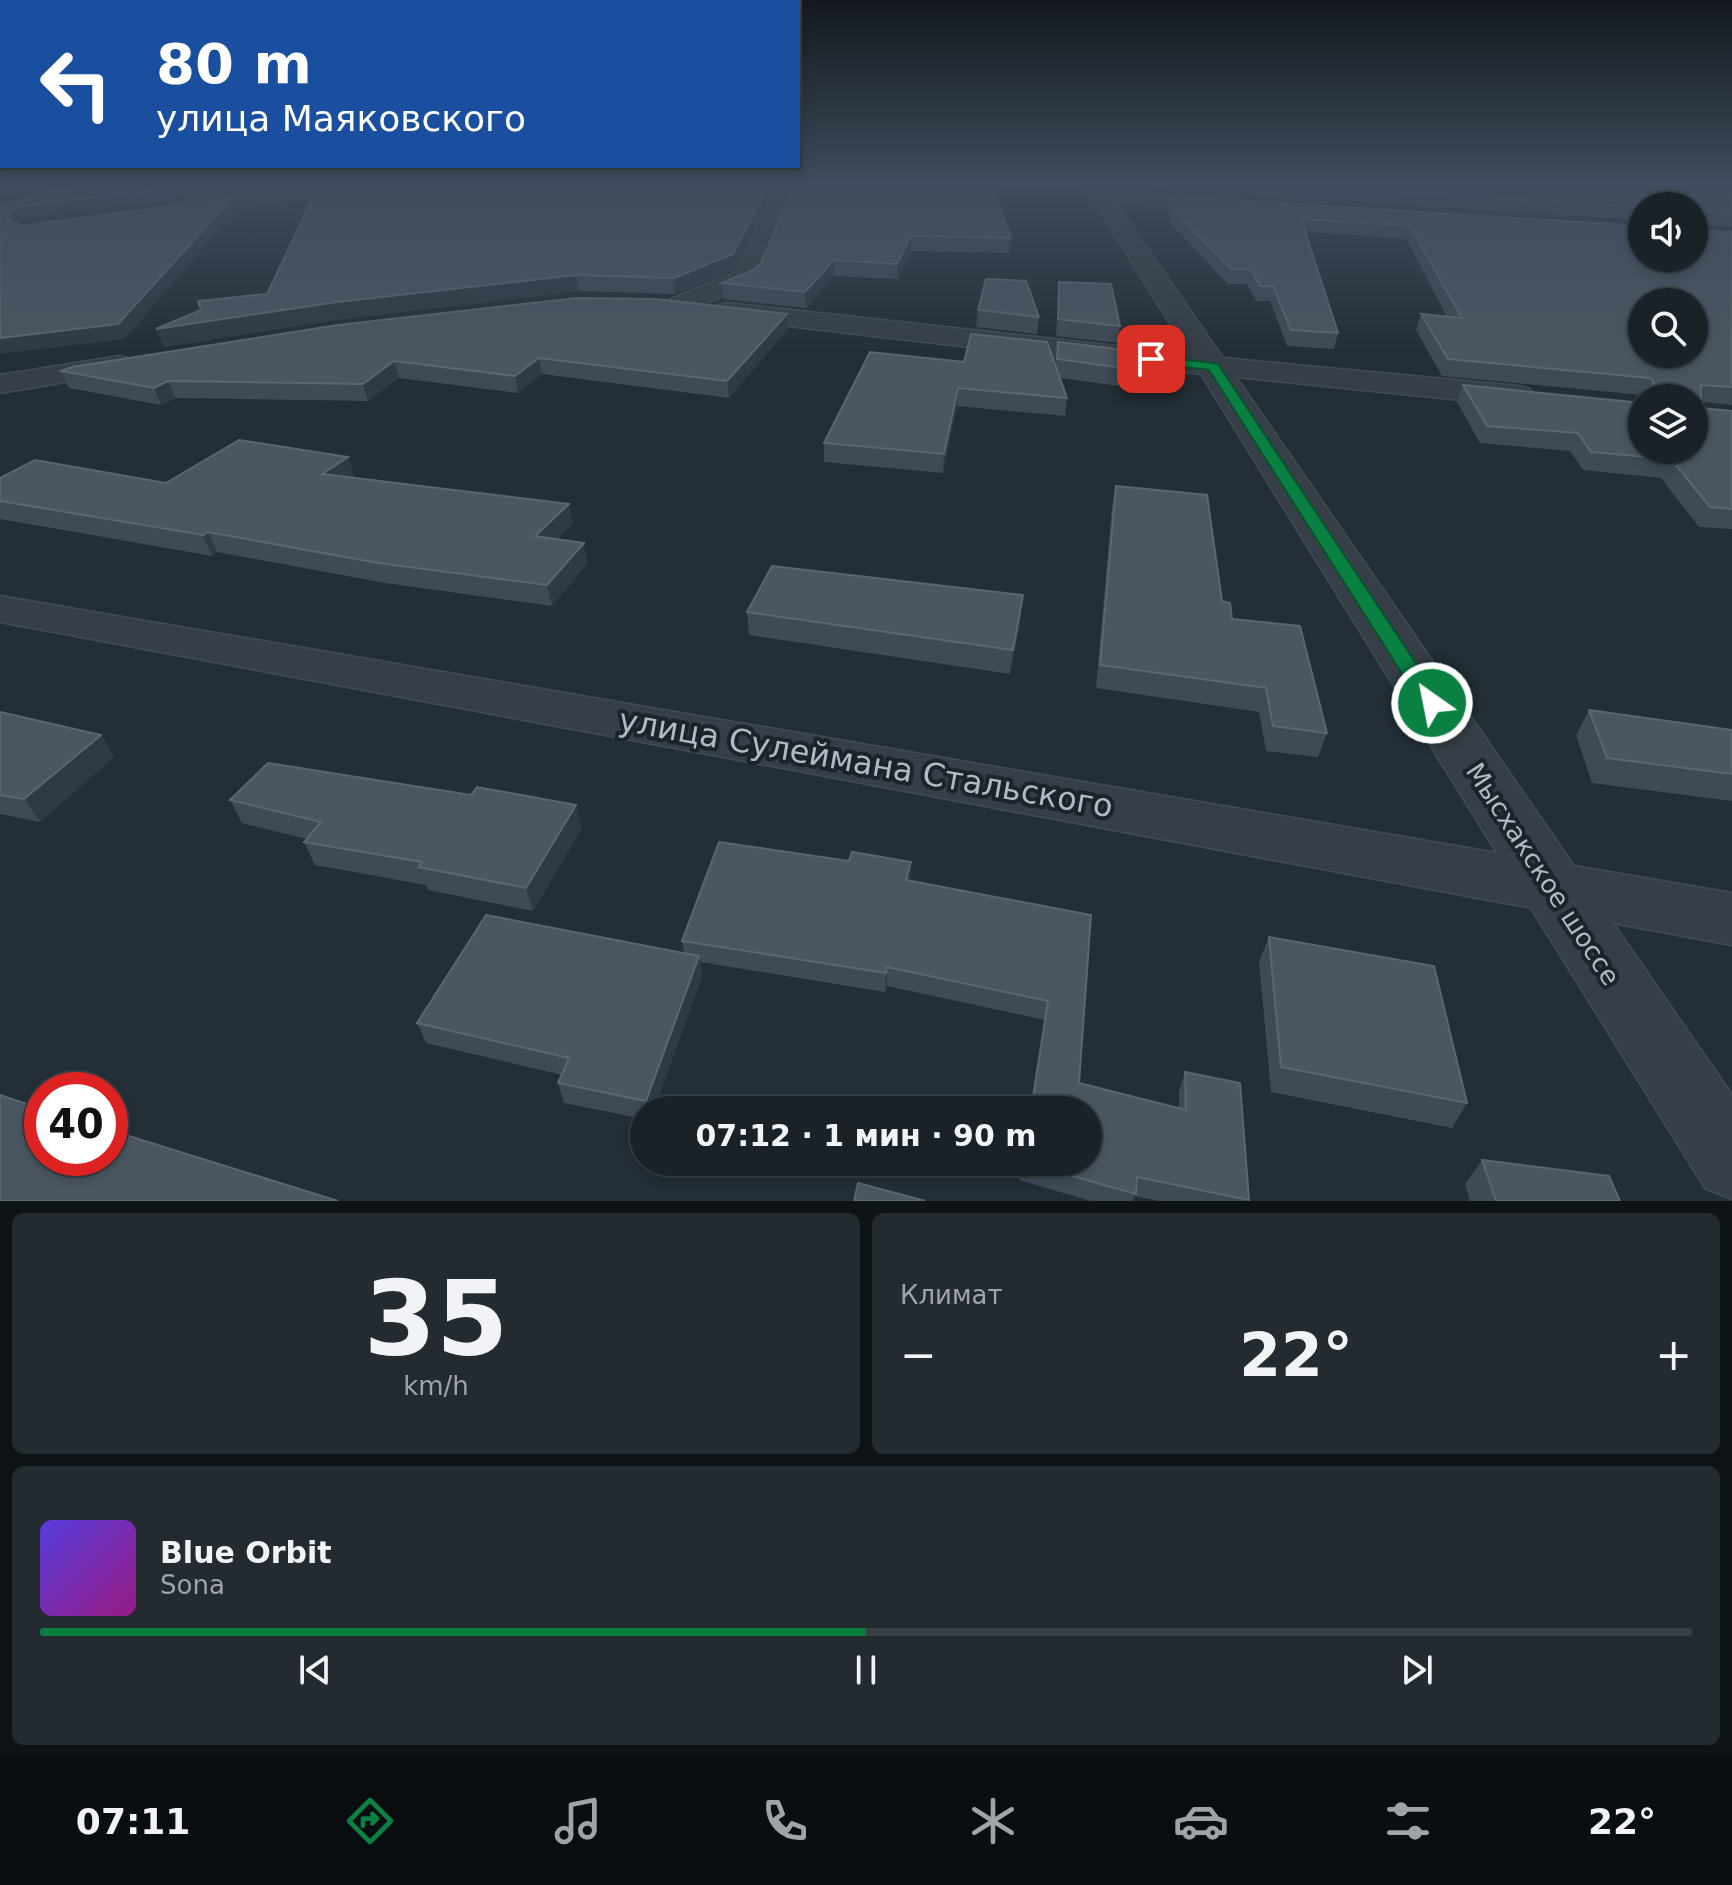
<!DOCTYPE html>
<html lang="ru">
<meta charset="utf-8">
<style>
:root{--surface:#1a2228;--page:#232a30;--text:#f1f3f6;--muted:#9fa4a8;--line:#383f45;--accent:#0b8043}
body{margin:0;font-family:"DejaVu Sans",sans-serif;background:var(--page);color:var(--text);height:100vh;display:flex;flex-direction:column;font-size:30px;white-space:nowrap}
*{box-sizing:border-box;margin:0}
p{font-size:26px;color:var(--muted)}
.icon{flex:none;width:44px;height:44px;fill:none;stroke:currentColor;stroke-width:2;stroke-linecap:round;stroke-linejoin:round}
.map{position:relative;height:1201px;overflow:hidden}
.drawer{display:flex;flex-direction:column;gap:12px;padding:12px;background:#0e1316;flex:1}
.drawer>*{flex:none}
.top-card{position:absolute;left:0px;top:0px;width:800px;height:168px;box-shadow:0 4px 12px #0003,0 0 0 2px var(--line);background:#1a4fa0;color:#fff;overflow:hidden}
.buttons{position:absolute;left:1628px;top:192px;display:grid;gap:16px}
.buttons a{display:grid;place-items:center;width:80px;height:80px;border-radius:50%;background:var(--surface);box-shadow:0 4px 12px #0003,0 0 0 2px var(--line);font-size:40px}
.speed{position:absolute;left:24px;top:1072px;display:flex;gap:16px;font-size:40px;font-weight:700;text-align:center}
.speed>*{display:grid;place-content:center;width:104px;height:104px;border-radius:50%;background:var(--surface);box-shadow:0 4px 12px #0003,0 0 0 2px var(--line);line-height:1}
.speed .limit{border:12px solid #d22;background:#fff;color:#111}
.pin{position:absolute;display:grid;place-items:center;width:68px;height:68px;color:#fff;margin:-34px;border-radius:16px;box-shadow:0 4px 12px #0006}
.me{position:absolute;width:88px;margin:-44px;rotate:327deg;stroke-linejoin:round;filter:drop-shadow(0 0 6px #0008)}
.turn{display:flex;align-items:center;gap:28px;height:168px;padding:0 24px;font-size:36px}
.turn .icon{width:104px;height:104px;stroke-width:2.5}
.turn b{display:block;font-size:56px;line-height:68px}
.big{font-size:60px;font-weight:800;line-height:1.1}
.drawer .tile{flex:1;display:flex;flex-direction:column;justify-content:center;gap:12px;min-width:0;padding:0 28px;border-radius:12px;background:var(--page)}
.drawer .dial{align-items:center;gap:0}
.dial b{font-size:104px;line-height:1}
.song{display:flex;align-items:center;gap:24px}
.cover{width:96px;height:96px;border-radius:12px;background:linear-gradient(135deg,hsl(250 70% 55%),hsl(310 70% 35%))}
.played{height:8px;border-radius:4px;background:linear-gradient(90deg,var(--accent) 50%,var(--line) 50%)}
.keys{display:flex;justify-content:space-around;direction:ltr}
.heat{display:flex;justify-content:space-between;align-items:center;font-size:44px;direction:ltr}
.drawer .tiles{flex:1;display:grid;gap:12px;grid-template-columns:1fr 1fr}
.tile:last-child{grid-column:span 2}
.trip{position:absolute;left:630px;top:1096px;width:472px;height:80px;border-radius:40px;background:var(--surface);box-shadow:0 4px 12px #0003,0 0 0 2px var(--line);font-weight:800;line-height:80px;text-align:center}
.dock{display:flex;height:128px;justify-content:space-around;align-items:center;background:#0a0e10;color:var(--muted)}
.dock .icon{width:56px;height:56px}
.dock .on{color:var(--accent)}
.dock b{font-size:36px;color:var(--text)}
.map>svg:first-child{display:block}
</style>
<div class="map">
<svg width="1732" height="1201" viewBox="0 0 1732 1201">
<rect width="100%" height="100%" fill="#232e36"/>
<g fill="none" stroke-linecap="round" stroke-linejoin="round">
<defs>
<g id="minor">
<path d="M 315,184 L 369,184 L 359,190 L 175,214 L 164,208 L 175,202 Z"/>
<path d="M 778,184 L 798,184 L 755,282 L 689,311 L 671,311 L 667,305 L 671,299 L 736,272 Z"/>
<path d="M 1083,184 L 1103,184 L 1107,189 L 1237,199 L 1240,203 L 1237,207 L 1230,209 L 1115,202 L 1223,358 L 1519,386 L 1530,389 L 1535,396 L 1530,403 L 1519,406 L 1236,377 L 1574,866 L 1732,893 L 1732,945 L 1613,923 L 1732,1095 L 1732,1199 L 1705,1188 L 1531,908 L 0,622 L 0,596 L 1497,853 L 1201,374 L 728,319 L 718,317 L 714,311 L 718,305 L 728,303 L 1189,354 Z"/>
<path d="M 120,356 L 131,359 L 135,365 L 131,371 L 0,393 L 0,375 Z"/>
</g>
</defs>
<use href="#minor" stroke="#424b53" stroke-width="3"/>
<use href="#minor" fill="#363f47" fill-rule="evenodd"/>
</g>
<g fill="#3e4a55">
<path d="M 795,184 L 1011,238 L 1009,253 L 911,251 L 897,279 L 834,276 L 806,308 L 723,299 L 722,283 L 755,269 L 761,263 Z"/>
<path d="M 1144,184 L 1732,184 L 1732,227 L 1697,224 L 1697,228 L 1700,231 L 1732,232 L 1732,405 L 1701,402 L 1701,408 L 1732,411 L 1732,529 L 1699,527 L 1661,478 L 1583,470 L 1570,451 L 1480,443 L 1457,402 L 1463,385 L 1642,450 L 1694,398 L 1645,398 L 1642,395 L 1442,376 L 1416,330 L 1421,314 L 1447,317 L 1406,239 L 1306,232 L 1338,333 L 1334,349 L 1287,346 L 1270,301 L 1256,301 L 1247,284 L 1228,284 L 1170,222 L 1168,209 L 1170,196 L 1642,226 L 1642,258 L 1694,206 L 1642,206 L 1642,220 L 1149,189 Z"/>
<path d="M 319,185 L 734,270 L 675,294 L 579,291 L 342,319 L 163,347 L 267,294 Z"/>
<path d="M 1059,282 L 1120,326 L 1118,343 L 1056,336 Z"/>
<path d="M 978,310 L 1039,317 L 1037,334 L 976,327 Z"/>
<path d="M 788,329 L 729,398 L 542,374 L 518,393 L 399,378 L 368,401 L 175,398 L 161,405 L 69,388 L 61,371 Z"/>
<path d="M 1058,342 L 1130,369 L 1127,387 L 1060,378 L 1067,398 L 1065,416 L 957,406 L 943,473 L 824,462 L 824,443 L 964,362 L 1055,365 Z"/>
<path d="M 348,457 L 354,476 L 351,478 L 573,523 L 557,539 L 588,563 L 552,606 L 385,583 L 217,552 L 212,556 L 0,519 L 0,478 L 166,483 Z"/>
<path d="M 1116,486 L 1222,601 L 1232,619 L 1327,733 L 1318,757 L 1266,751 L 1259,712 L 1096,688 L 1112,507 Z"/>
<path d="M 747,612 L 1021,618 L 1010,674 L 749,635 Z"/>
<path d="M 1589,710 L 1732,730 L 1732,801 L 1592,783 L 1576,735 Z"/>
<path d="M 0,712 L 101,735 L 114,757 L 40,822 L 0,814 Z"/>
<path d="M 230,800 L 582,828 L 533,911 L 428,890 L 426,885 L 315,865 L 304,842 L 307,839 L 242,823 Z"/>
<path d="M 910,881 L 1091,915 L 1079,1083 L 1179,1108 L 1179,1091 L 1185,1072 L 1249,1200 L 1248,1201 L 1159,1201 L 1135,1196 L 1133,1201 L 1091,1201 L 1019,1180 L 1045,1020 L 887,986 L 885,992 L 700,962 L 702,976 L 654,1110 L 644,1110 L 644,1119 L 564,1103 L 558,1083 L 562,1075 L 426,1043 L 417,1023 L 684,953 L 682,941 Z"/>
<path d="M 1269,937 L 1467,1103 L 1452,1128 L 1271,1092 L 1259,962 Z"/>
<path d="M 1482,1160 L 1620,1201 L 1470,1201 L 1465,1184 Z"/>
</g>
<g fill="#2e3a44">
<path d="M 12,184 L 59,184 L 0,200 L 0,187 Z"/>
<path d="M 203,184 L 259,184 L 254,189 L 26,219 L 13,226 L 8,219 L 8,214 L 20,207 Z"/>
<path d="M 769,184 L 777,184 L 734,270 L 675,294 L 674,278 Z"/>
<path d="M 232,198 L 236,210 L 125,339 L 0,354 L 0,338 Z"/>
<path d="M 911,236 L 911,251 L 897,279 L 897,264 Z"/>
<path d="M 834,260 L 834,276 L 806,308 L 805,292 Z"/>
<path d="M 576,275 L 579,291 L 342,319 L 163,347 L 156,329 L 337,302 Z"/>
<path d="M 787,314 L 788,329 L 729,398 L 727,381 Z"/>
<path d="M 539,358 L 542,374 L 518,393 L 515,376 Z"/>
<path d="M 394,361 L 399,378 L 368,401 L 363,384 Z"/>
<path d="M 168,381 L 175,398 L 161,405 L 154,388 Z"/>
<path d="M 958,388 L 957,406 L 943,473 L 944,454 Z"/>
<path d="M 348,457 L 354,476 L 329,493 L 322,474 Z"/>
<path d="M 569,504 L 573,523 L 540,556 L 535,536 Z"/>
<path d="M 208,532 L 217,552 L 212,556 L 203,535 Z"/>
<path d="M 584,543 L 588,563 L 552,606 L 547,585 Z"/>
<path d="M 1023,595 L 1021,618 L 1010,674 L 1013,650 Z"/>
<path d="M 101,735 L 114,757 L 40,822 L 24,799 Z"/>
<path d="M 576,805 L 582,828 L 533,911 L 526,888 Z"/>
<path d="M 911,862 L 910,881 L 906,880 Z"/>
<path d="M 699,956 L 702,976 L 654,1110 L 648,1110 L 646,1101 Z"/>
<path d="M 887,967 L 887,986 L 885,992 L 886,973 Z"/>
</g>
<g fill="#4a5661" stroke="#5a6670" stroke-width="2" fill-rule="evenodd">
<path d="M 78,184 L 203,184 L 20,207 L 8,214 L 8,219 L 21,226 L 232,198 L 118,324 L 0,338 L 0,206 Z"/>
<path d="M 327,184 L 769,184 L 733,254 L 674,278 L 576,275 L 337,302 L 156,329 L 201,310 L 198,301 L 267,294 L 319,185 Z"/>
<path d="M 795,184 L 991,184 L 1011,238 L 911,236 L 897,264 L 834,260 L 805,292 L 722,283 L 755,269 L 761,263 Z"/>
<path d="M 1264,184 L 1732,184 L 1732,213 L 1700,211 L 1697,214 L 1697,228 L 1700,231 L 1732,232 L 1732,387 L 1701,385 L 1701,408 L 1732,411 L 1732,509 L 1710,507 L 1671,459 L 1591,452 L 1578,433 L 1487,426 L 1463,385 L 1642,403 L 1642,450 L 1694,450 L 1694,398 L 1653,398 L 1653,381 L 1650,378 L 1448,359 L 1421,314 L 1462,318 L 1410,226 L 1301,219 L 1338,333 L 1291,330 L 1273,286 L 1260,286 L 1250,269 L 1231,269 L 1172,209 L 1170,196 L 1642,226 L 1642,258 L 1694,258 L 1694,206 L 1642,207 ZM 1642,302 L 1694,302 L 1694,354 L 1642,354 Z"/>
<path d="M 986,279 L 1026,281 L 1039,317 L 978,310 Z"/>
<path d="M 1059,282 L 1111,284 L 1120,326 L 1058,319 Z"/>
<path d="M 577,298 L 656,299 L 787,314 L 727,381 L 539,358 L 515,376 L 394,361 L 363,384 L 168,381 L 154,388 L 61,371 L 72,367 L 338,325 Z"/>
<path d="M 971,334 L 1047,342 L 1067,398 L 958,388 L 944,454 L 824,443 L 870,352 L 964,362 Z"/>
<path d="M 1058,342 L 1126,350 L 1130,369 L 1057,359 Z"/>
<path d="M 239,440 L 348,457 L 322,474 L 569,504 L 535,536 L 584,543 L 547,585 L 378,563 L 208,532 L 203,535 L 0,501 L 0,478 L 35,460 L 166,483 Z"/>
<path d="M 1116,486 L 1207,495 L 1222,601 L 1230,603 L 1232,619 L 1300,626 L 1327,733 L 1273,726 L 1266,688 L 1100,665 Z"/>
<path d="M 772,566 L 1023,595 L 1013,650 L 747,612 Z"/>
<path d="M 1589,710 L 1732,730 L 1732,774 L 1607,758 Z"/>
<path d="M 0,712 L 101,735 L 24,799 L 0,795 Z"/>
<path d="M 268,763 L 471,795 L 477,787 L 576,805 L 526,888 L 419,867 L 422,862 L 304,842 L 321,822 L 230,800 Z"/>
<path d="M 719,842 L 849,861 L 852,852 L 911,862 L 906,880 L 1091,915 L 1079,1083 L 1186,1110 L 1185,1072 L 1240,1083 L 1249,1200 L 1137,1177 L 1136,1194 L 1022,1162 L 1088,1162 L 1088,1110 L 1031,1110 L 1048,1001 L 887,967 L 886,973 L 682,941 Z"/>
<path d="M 486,915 L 699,956 L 646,1101 L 558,1083 L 569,1058 L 417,1023 Z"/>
<path d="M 1269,937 L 1434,966 L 1467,1103 L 1281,1067 Z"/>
<path d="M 0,1095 L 42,1109 L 42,1158 L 110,1158 L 110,1130 L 338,1201 L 0,1201 Z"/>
<path d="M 1482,1160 L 1609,1176 L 1620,1201 L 1496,1201 Z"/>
<path d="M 858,1183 L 925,1201 L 854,1201 Z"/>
</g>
<linearGradient id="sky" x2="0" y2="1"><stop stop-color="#13191e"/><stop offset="0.52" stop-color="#3f4c5d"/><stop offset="1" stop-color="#3f4c5d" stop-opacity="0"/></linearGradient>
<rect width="1732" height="352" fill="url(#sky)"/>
<path fill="#0b8043" stroke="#07532c" stroke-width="2" d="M 1151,355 L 1218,364 L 1439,698 L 1442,703 L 1439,708 L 1424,708 L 1209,370 L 1146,362 L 1146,357 Z"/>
<g text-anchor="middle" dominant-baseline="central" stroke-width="8" stroke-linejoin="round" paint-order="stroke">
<g font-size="26" fill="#b1bac3" stroke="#1b242b">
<text transform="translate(1543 874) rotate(57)">Мысхакское шоссе</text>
</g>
<g font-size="32" fill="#b1bac3" stroke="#1b242b">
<text transform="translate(866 763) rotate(10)">улица Сулеймана Стальского</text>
</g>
</g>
</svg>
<div class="buttons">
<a><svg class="icon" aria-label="sound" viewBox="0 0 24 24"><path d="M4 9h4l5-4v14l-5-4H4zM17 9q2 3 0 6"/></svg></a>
<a><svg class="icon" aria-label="search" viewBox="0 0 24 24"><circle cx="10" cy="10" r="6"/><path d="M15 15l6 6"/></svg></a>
<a><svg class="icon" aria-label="layers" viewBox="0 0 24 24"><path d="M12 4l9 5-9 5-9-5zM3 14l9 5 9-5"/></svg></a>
</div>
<div class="speed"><div class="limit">40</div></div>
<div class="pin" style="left:1151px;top:359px;background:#d93025"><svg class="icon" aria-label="arrive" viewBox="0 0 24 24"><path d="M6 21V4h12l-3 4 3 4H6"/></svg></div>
<svg class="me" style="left:1432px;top:703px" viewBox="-20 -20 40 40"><circle r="17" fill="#0b8043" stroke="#fff" stroke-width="3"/><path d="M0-11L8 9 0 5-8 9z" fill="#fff"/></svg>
<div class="trip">07:12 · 1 мин · 90 m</div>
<div class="top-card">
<div class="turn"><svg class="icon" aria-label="left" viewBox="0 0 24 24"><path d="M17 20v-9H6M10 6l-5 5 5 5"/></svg><div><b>80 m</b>улица Маяковского</div></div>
</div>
</div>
<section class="drawer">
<div class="tiles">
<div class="tile dial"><b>35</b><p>km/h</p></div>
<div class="tile"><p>Климат</p>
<div class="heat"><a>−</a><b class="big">22°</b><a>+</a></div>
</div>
<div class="tile">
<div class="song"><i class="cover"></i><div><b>Blue Orbit</b><p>Sona</p></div></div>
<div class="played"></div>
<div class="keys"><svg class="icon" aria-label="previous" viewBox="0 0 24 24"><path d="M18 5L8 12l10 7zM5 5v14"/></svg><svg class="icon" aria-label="pause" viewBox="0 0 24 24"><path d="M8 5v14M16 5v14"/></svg><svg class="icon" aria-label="next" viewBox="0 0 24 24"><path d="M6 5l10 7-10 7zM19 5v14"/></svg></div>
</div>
</div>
</section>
<nav class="dock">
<b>07:11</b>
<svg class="icon on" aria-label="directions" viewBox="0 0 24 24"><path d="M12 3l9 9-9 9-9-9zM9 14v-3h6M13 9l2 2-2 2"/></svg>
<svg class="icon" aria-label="music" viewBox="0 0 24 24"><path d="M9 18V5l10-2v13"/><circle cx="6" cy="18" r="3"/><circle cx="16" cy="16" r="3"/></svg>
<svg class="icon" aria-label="phone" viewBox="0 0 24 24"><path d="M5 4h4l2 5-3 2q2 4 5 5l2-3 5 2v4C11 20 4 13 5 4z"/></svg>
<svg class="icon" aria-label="climate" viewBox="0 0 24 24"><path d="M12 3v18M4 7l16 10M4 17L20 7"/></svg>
<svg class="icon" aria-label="car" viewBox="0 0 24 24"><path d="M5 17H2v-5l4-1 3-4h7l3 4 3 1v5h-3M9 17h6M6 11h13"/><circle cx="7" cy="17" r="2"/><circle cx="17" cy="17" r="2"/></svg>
<svg class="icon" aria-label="filters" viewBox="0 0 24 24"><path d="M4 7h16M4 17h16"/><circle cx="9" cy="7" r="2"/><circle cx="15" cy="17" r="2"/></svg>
<b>22°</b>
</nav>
